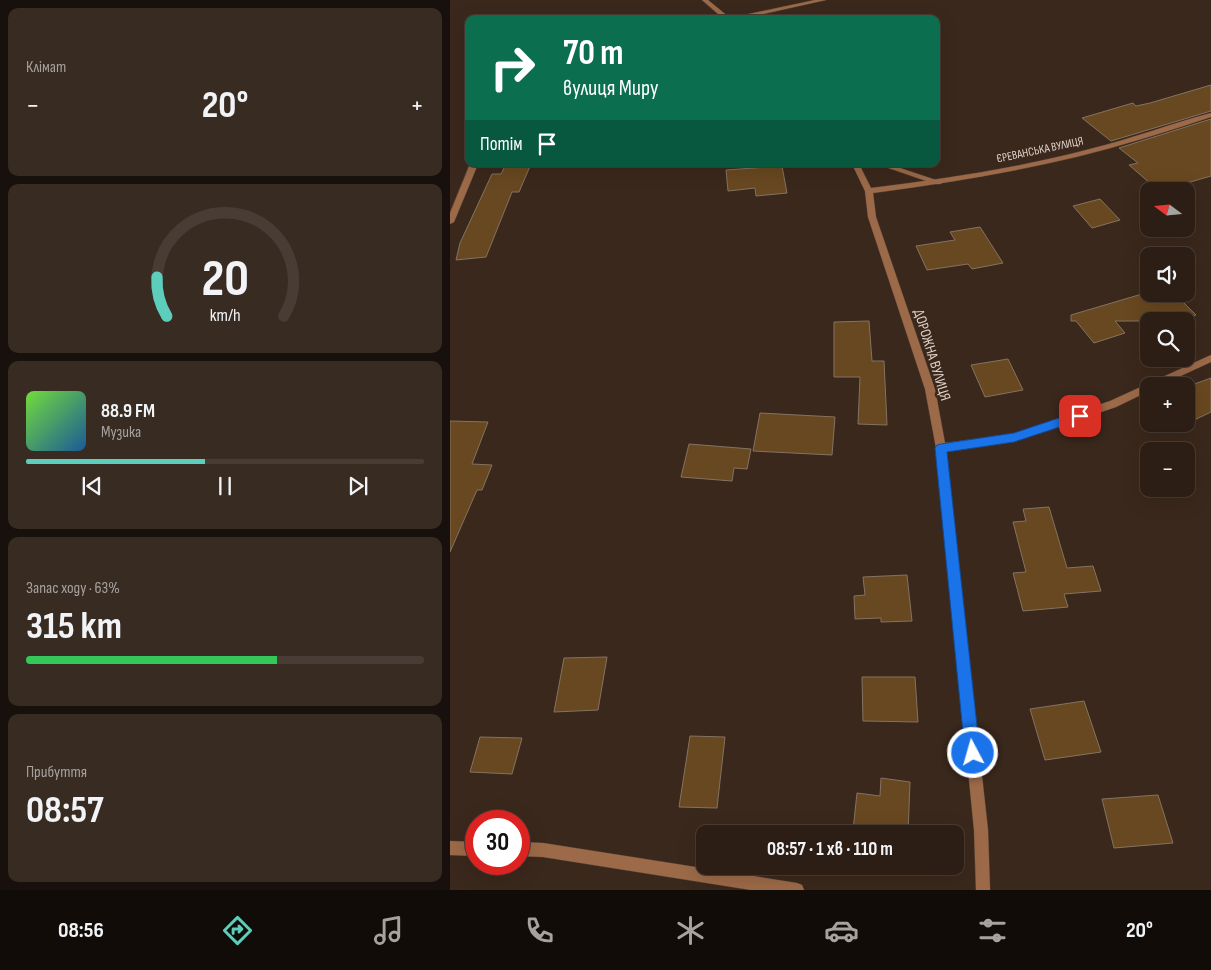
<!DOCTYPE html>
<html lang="uk">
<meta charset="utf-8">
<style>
:root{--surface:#2c1e15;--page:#382b22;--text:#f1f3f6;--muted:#a6a2a0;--line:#483c34;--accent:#5ccebb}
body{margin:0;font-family:"Sofia Sans Condensed",sans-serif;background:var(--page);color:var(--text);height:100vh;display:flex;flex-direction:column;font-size:19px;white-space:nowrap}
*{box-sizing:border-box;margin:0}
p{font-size:16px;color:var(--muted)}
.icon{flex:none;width:28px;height:28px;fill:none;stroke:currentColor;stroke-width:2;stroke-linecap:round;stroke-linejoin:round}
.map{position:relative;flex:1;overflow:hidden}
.sheet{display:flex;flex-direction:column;gap:8px;padding:8px;background:#18100c;width:450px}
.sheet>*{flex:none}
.top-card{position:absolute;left:15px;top:15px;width:475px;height:152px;border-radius:10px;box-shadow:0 5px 20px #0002,0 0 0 1px var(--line);background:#0b6e4f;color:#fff;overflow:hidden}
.needle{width:32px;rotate:286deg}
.buttons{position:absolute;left:690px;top:182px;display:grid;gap:10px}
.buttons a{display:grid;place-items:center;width:55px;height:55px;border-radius:10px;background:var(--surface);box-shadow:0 5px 20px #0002,0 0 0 1px var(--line);font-size:25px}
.speed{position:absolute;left:15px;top:810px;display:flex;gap:10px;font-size:25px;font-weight:700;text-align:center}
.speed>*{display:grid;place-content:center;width:65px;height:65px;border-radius:50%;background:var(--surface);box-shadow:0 5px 20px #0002,0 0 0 1px var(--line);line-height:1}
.speed .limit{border:8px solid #d22;background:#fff;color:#111}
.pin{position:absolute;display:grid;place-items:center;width:42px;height:42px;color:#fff;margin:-21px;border-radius:10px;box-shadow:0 2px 8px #0006}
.me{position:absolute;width:55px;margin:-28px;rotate:354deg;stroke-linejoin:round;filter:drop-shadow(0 0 4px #0008)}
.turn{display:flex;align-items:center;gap:18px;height:105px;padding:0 15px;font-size:22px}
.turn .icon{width:65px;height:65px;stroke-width:2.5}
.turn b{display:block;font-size:35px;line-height:42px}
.then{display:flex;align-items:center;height:48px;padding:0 15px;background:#0003;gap:10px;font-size:19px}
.big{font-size:38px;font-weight:700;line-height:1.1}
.sheet .card{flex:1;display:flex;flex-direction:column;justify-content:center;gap:8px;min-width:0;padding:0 18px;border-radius:10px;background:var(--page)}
.sheet .dial{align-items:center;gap:0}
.dial svg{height:130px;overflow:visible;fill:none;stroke:var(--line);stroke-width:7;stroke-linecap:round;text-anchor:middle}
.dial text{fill:var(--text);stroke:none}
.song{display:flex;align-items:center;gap:15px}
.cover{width:60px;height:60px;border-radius:8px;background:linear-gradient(135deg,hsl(100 70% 55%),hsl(210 70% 35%))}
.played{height:5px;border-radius:2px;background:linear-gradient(90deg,var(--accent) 45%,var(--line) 45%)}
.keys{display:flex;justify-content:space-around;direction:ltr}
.heat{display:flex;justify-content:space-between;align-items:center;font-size:28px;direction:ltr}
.charge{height:8px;border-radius:4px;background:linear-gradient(90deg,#34c759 63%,var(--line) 0)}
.trip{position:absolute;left:246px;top:825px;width:268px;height:50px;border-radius:10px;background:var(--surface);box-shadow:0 5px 20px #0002,0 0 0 1px var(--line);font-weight:700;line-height:50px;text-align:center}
.tabs{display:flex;height:80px;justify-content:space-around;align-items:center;background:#120c08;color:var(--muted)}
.tabs .icon{width:35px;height:35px}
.tabs .active{color:var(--accent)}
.tabs b{font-size:22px;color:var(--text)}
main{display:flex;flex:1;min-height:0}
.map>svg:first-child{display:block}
</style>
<main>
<section class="sheet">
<div class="card"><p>Клімат</p>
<div class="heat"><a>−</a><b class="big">20°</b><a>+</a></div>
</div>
<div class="card dial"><svg viewBox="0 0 100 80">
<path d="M14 69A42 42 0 1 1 86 69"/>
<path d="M14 69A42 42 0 0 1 8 45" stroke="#5ccebb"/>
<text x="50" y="56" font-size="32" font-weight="700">20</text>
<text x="50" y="72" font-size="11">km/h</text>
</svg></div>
<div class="card">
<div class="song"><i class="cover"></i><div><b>88.9 FM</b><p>Музика</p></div></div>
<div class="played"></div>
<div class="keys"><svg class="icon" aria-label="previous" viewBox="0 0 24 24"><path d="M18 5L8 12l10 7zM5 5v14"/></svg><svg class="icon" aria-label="pause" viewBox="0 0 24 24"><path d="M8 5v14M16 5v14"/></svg><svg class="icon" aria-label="next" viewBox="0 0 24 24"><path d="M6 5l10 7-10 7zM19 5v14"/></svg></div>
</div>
<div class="card"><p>Запас ходу · 63%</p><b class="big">315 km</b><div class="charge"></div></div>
<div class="card"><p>Прибуття</p><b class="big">08:57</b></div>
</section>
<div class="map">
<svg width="761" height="890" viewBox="0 0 761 890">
<rect width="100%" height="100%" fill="#3b281c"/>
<g fill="#684820" stroke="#847361">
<path d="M 761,85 L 761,111 L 661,141 L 632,118 L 683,103 L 686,106 L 700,103 Z"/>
<path d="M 761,119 L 761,176 L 709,191 L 679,165 L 688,163 L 669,148 Z"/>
<path d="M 56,164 L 81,164 L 69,192 L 62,192 L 36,257 L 6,260 L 10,243 L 42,174 L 51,174 Z"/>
<path d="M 332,166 L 337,193 L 306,196 L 305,188 L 278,191 L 276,170 Z"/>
<path d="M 650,199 L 670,220 L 642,228 L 623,206 Z"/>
<path d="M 530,227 L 553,263 L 522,269 L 518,264 L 477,270 L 466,246 L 505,240 L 500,232 Z"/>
<path d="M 692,294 L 725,294 L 746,315 L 727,321 L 665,321 L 675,333 L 644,343 L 626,321 L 621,321 L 621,315 Z"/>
<path d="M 419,321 L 422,361 L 434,361 L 437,425 L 408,424 L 410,377 L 384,377 L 384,322 Z"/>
<path d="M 558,359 L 573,390 L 535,397 L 521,365 Z"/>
<path d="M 761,378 L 761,412 L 736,424 L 736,387 Z"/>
<path d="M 310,413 L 385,417 L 382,455 L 303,451 Z"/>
<path d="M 0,421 L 38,422 L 22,464 L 42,465 L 32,490 L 27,490 L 0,552 Z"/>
<path d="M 239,444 L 301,449 L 297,469 L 284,468 L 282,481 L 231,477 Z"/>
<path d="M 599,507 L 617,568 L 643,566 L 651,591 L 614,594 L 618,607 L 573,611 L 563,573 L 576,572 L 563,522 L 576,521 L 573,509 Z"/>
<path d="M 457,575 L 462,621 L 431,622 L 431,618 L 405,619 L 404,596 L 415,595 L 413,577 Z"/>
<path d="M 157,657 L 148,710 L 104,712 L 114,658 Z"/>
<path d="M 412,677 L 465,677 L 468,722 L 413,721 Z"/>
<path d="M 634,701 L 651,752 L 595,760 L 580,709 Z"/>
<path d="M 240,736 L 275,737 L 267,808 L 229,807 Z"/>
<path d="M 30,737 L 72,738 L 62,774 L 20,772 Z"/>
<path d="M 431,778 L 460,782 L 458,834 L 428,834 L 403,830 L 407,793 L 430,796 Z"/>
<path d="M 708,795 L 723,843 L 664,848 L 652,799 Z"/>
</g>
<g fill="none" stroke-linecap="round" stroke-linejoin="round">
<defs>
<path id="lane" d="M 427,164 L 438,164 L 492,182 L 491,184 L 485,184 Z"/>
<g id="street">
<path d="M 252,0 L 258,0 L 280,18 L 365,0 L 376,0 L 291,19 L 274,19 Z"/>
<path d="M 761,113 L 761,117 C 716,132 671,146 626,157 C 559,173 491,184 423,193 L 426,217 L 485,389 L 495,443 L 563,434 L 660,401 L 761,355 L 761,362 L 709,386 L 699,386 L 699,391 L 666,407 L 563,442 L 496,451 L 538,830 L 540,890 L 526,890 L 524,830 L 486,448 L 475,389 L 418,217 L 415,191 L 402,164 L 409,164 L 421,188 C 495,179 568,168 640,149 C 681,139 720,124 761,113 Z"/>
<path d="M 20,164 L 28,164 L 4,222 L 0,224 L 0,213 Z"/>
<path d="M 0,841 L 26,842 L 26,856 L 0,855 Z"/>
<path d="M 69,842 L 93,843 L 347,883 L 352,885 L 354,890 L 301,890 L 93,857 L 69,856 Z"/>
</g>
</defs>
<use href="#lane" stroke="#554338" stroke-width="1"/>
<use href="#street" stroke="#554338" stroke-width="1"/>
<use href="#lane" fill="#9c6a48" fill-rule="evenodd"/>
<use href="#street" fill="#9c6a48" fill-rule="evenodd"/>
</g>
<path fill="#1a73e8" stroke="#114b97" d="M 630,411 L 634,413 L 635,416 L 634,419 L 564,442 L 497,452 L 530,753 L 528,758 L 523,760 L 518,758 L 515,753 L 485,448 L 487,445 L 491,444 L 564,433 Z"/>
<g text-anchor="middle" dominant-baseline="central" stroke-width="5" stroke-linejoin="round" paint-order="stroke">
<g font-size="12" fill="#dfd3cb" stroke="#3b281c">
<text transform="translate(590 150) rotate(-12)">ЄРЕВАНСЬКА ВУЛИЦЯ</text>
</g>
<g font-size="15" fill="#dfd3cb" stroke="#3b281c">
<text transform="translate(482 355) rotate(73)">ДОРОЖНА ВУЛИЦЯ</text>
</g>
</g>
</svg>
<div class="buttons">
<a><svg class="needle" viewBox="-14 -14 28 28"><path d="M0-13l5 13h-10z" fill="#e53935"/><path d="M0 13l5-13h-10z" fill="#a6a2a0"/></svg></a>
<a><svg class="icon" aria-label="sound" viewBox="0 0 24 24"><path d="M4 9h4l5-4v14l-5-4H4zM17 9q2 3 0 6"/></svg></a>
<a><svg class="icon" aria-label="search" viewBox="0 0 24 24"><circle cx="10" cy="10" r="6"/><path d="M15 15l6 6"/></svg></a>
<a>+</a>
<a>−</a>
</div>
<div class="speed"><div class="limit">30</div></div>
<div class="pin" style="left:630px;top:416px;background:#d93025"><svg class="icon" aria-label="arrive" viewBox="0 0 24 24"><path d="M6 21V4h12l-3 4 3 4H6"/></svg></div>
<svg class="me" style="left:523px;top:753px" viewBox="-20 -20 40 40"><circle r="17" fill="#1a73e8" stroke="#fff" stroke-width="3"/><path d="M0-11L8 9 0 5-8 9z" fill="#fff"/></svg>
<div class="trip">08:57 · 1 хв · 110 m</div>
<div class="top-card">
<div class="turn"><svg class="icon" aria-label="right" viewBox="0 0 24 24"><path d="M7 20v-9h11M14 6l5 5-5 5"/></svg><div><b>70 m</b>вулиця Миру</div></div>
<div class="then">Потім<svg class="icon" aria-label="arrive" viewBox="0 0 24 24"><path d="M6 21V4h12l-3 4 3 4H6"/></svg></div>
</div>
</div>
</main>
<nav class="tabs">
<b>08:56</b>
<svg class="icon active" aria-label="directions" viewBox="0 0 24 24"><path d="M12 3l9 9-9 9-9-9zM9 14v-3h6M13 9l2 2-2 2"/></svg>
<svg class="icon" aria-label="music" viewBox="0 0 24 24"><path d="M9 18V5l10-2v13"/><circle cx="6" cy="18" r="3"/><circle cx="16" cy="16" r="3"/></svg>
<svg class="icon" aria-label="phone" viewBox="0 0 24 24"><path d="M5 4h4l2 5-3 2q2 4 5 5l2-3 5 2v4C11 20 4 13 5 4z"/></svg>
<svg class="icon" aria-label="climate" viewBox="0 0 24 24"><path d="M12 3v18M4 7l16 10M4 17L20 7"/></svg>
<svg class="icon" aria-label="car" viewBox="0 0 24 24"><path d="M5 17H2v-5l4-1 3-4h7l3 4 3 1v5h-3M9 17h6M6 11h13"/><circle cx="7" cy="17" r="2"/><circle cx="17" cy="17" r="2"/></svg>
<svg class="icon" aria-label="filters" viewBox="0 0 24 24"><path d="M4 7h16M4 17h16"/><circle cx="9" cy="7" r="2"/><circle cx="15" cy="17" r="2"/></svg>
<b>20°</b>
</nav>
